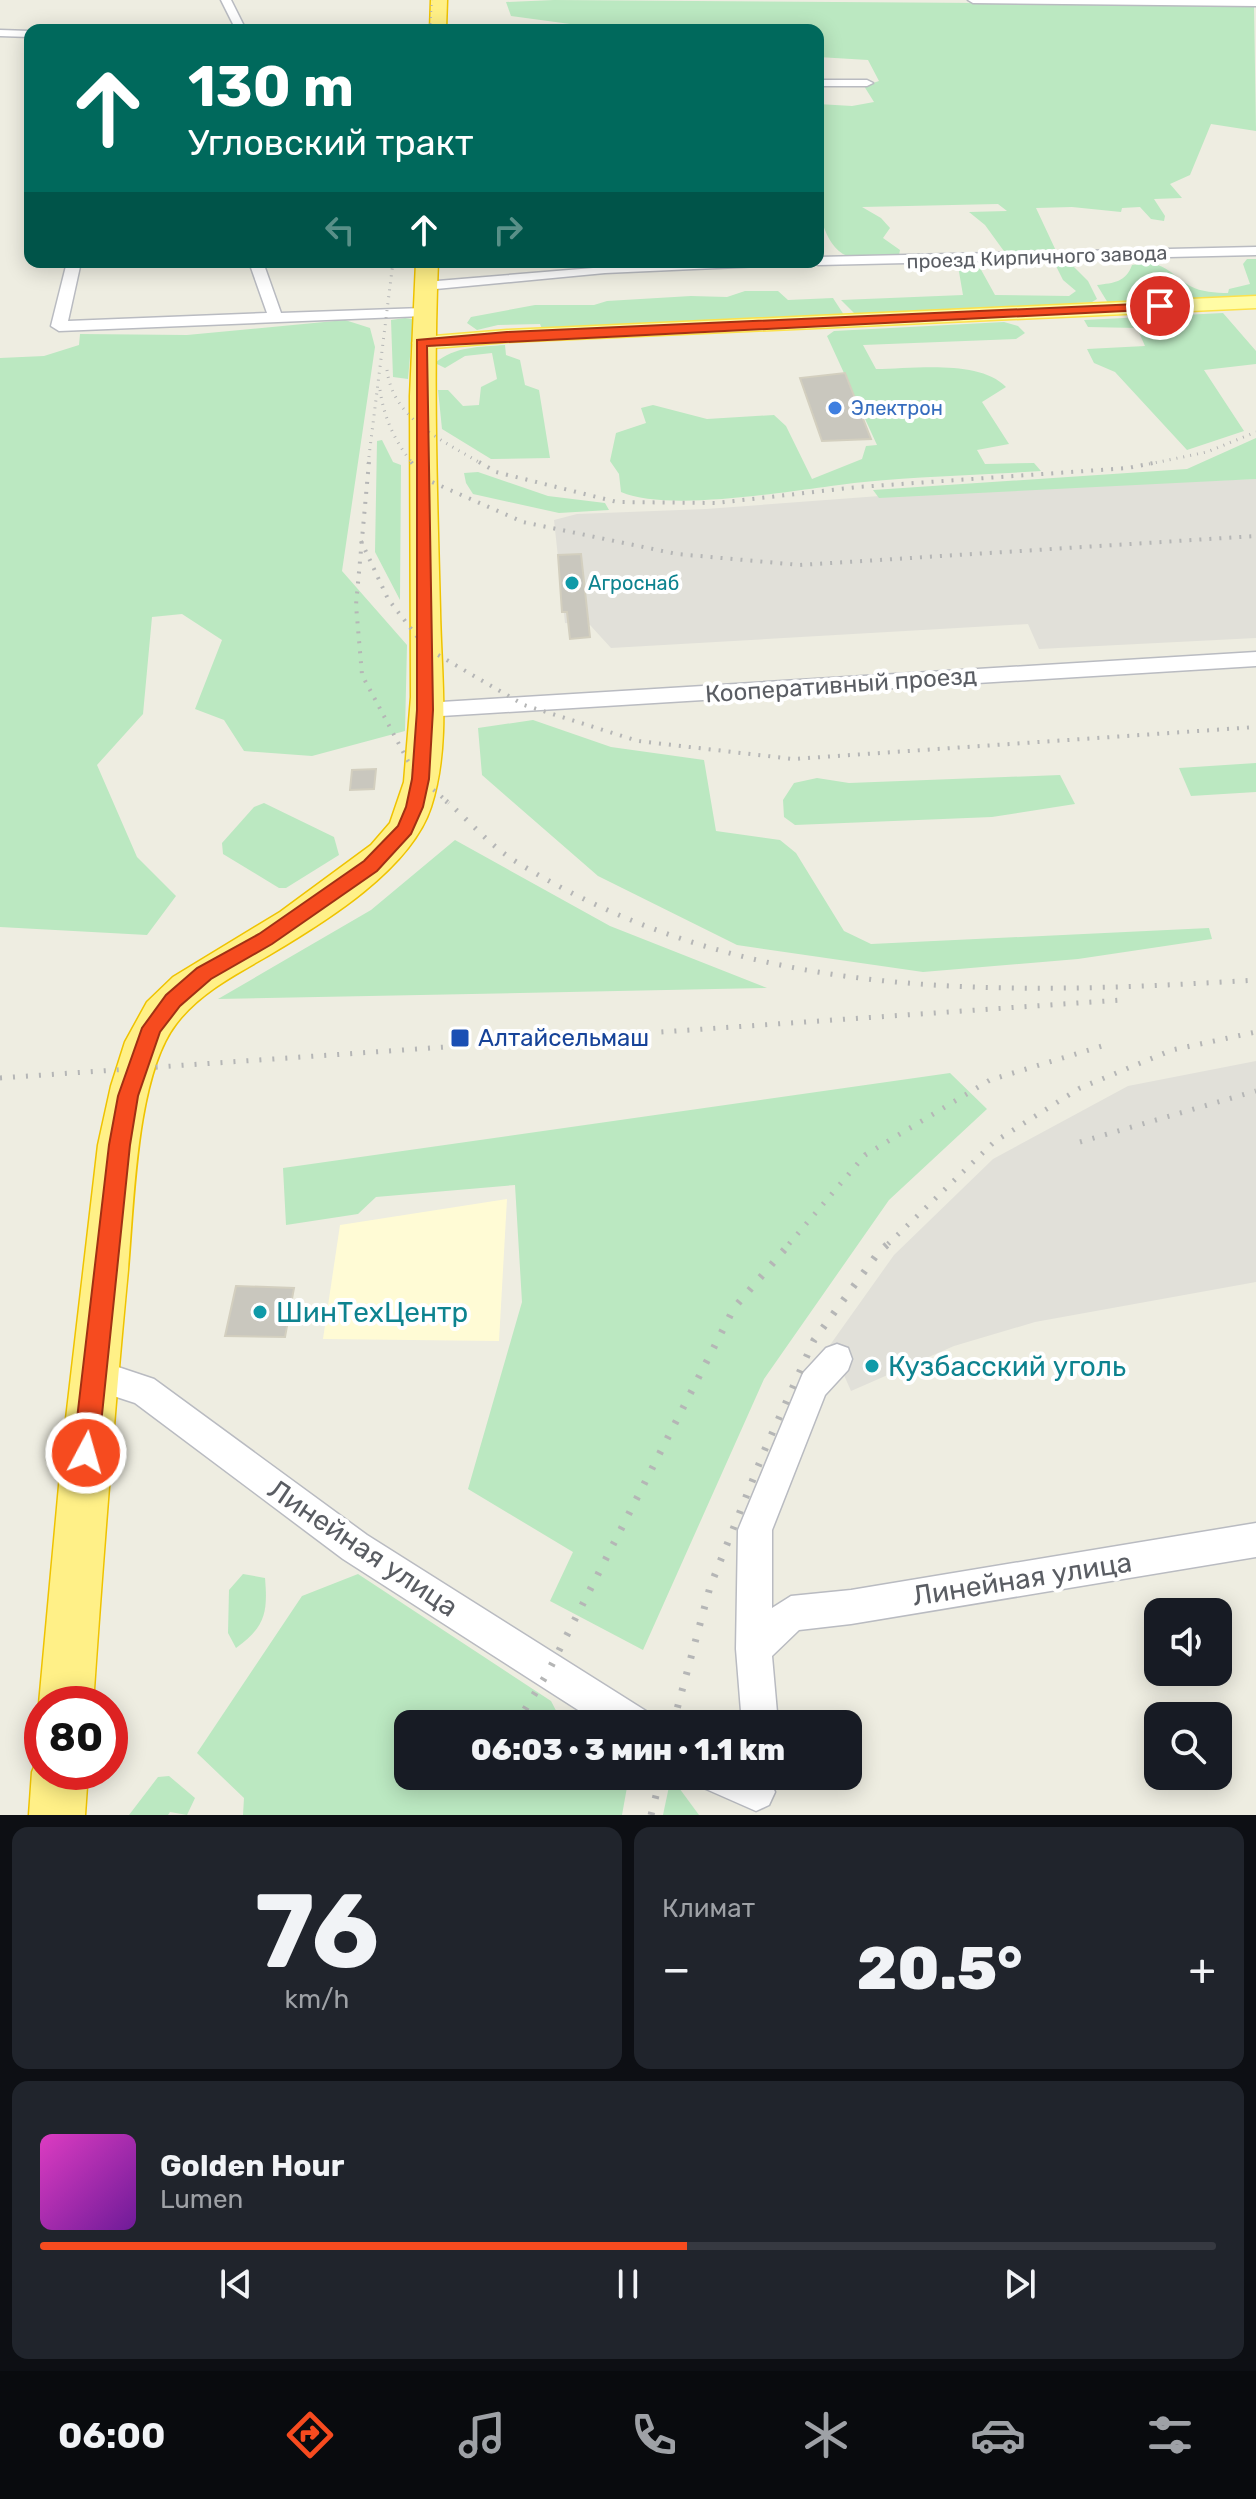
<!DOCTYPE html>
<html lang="ru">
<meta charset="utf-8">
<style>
:root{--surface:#171b24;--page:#20242c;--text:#f1f3f6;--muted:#9ea1a6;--line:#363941;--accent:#f64b1f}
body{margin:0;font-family:Rubik,sans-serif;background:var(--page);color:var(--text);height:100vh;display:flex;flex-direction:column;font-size:30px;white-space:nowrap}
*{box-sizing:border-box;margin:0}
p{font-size:26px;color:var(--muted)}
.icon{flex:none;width:44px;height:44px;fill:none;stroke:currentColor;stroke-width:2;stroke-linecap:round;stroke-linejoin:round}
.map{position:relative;height:1815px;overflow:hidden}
.side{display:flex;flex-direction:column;gap:12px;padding:12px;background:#0d0f14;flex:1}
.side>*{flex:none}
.guide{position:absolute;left:24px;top:24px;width:800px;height:244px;border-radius:16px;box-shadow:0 4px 20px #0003;background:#00695c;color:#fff;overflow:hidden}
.tools{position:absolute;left:1144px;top:1598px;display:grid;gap:16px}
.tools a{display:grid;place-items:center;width:88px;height:88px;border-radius:16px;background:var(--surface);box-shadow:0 4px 20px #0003;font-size:40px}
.speed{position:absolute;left:24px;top:1686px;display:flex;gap:16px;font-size:40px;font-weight:700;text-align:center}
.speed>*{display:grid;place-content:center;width:104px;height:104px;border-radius:50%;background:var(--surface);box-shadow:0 4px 20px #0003;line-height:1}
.speed .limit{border:12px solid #d22;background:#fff;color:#111}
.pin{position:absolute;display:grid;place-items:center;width:68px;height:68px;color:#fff;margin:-34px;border:4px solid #fff;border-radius:50%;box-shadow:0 2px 8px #0007}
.me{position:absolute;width:88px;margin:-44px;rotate:6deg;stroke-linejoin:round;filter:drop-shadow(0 0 6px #0008)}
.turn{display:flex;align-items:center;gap:28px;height:168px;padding:0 32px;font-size:36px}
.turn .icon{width:104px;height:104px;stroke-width:2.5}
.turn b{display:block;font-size:56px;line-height:68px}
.lanes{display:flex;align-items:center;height:76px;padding:0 32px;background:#0003;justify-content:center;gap:40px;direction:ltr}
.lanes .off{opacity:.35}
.big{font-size:60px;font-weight:800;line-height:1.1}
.side .tile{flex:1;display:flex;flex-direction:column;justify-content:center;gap:12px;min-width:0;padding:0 28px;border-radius:16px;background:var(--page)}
.side .dial{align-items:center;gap:0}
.dial b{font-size:104px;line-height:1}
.song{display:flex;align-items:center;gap:24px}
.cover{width:96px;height:96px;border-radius:12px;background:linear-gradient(135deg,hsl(310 70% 55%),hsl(280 70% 35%))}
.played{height:8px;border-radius:4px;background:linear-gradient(90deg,var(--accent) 55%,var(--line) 55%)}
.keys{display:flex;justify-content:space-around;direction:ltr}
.heat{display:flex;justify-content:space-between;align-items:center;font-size:44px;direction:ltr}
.side .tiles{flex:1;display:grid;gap:12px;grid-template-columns:1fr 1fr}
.tile:last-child{grid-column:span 2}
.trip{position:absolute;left:394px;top:1710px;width:468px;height:80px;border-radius:16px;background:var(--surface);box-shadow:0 4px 20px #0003;font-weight:800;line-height:80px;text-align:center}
.menu{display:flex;height:128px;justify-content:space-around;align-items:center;background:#090b0e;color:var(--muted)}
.menu .icon{width:56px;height:56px}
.menu .selected{color:var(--accent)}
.menu b{font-size:36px;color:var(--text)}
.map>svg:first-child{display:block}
</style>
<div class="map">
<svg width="1256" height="1815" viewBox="0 0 1256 1815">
<rect width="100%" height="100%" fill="#eeede1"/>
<path fill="#fffbd5" d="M 507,1199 L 499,1341 L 323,1339 L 340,1225 Z"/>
<g fill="#e1e0d9">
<path d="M 1256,479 L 1256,638 L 1039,649 L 1028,624 L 611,648 L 590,625 L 565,623 L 554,520 L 577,514 L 706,509 L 947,491 Z"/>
<path d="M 1256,1061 L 1256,1282 L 1035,1322 L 954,1346 L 851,1391 L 837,1359 L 825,1352 L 894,1255 L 993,1159 L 1128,1086 Z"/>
</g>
<g fill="#bbe8c1">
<path d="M 554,0 L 1254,5 L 1256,131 L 1211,124 L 1190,175 L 1170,184 L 1182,198 L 1154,199 L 1165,216 L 1164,221 L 1151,219 L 1140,207 L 1122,208 L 1121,212 L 1072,207 L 1036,208 L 1057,253 L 1006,254 L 985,225 L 969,212 L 1007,211 L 998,204 L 862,207 L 881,218 L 890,228 L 883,238 L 900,250 L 899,255 C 883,256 857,262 843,254 C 806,230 818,143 818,104 L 852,106 L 874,102 L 864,86 L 879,81 L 868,60 L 818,57 L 818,30 L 583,30 L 570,24 L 511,16 L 506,2 Z"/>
<path d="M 1247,259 L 1256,259 L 1256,297 L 1108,303 L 1097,285 C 1114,283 1126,282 1132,265 C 1163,259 1167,271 1190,286 C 1201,292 1216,293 1228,293 L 1229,289 L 1250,284 L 1243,264 Z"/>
<path d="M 1070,263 L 1088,281 L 1097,299 L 1092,302 L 857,316 L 841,300 L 963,295 L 958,266 L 979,266 L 995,295 L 1069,296 L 1076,291 L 1063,280 L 1055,264 Z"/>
<path d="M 745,291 L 778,291 L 788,300 L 833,298 L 844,315 L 542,329 L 540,324 L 498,325 L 477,330 L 467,323 L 471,317 L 535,305 L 594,305 L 607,301 L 691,296 L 727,297 Z"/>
<path d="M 1223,313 L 1256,351 L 1256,364 L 1204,370 L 1244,431 L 1187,450 L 1115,372 L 1094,363 L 1087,349 L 1145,346 L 1137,328 L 1088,327 L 1084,320 Z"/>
<path d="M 405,318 L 419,320 L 420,328 L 412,334 L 408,379 L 393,377 L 391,320 Z"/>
<path d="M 345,320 L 370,328 L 375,347 L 342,571 L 407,645 L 405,731 L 312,756 L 244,751 L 224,720 L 195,709 L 222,640 L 182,614 L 152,617 L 143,714 L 97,765 L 137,857 L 176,896 L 147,935 L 0,927 L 0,358 L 44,356 L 79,345 L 80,334 L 187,335 Z"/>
<path d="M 1004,322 L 1018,326 L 1025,333 L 1016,339 L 863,345 L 876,369 C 913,369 979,359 1006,387 L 982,402 L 1009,444 L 977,450 L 985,464 L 1034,463 L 1041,471 C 982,475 922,476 864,482 C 804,488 672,514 621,492 L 619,474 L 610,461 L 616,433 L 646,423 L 641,408 L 653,405 L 707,419 L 774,415 L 786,426 L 812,479 L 862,459 L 866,446 L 877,445 L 827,336 L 834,331 Z"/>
<path d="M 505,345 L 506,355 L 520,360 L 525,385 L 539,390 L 550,458 L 491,459 L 442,429 L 438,390 L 448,390 L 463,406 L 479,405 L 481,387 L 497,379 L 492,353 L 465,356 L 445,368 L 435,363 C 455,346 480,347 505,345 Z"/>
<path d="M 1256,438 L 1256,479 L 879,498 L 873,490 L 1187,469 Z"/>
<path d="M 382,440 L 393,462 L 401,465 L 400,600 L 375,552 L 377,441 Z"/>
<path d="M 478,472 L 548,496 L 605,503 L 609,510 L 559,513 L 473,494 L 466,483 L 464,473 Z"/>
<path d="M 533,720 L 611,747 L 704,760 L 716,831 L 780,840 L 796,853 L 844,931 L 871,944 L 1209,928 L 1212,939 L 1078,959 L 923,972 L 737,945 L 598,876 L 482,775 L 478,728 Z"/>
<path d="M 1256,763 L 1256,792 L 1191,796 L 1179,768 Z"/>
<path d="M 1060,775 L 1075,804 L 992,817 L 795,825 L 784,817 L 783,800 L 794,783 L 817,778 L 849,783 Z"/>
<path d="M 264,803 L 334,837 L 339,855 L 286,888 L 279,888 L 223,854 L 222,843 L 254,807 Z"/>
<path d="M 455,840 L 610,926 L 767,988 L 218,999 L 371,910 Z"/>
<path d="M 950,1073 L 987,1109 L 889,1200 L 764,1379 L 643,1650 L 550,1601 L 573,1552 L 468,1489 L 522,1302 L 515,1185 L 376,1197 L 358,1214 L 286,1225 L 283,1168 Z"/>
<path d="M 243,1574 L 265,1578 C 268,1613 265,1627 236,1648 L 228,1633 L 229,1590 Z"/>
<path d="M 358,1574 L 551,1701 L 563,1724 L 408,1724 L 408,1776 L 629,1776 L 622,1815 L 243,1815 L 244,1798 L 197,1753 L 302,1596 Z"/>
<path d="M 169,1776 L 195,1798 L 187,1815 L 170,1812 L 168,1815 L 129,1815 L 158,1777 Z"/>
<path d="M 671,1777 L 699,1815 L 663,1815 Z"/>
</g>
<g fill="#c9c7be" stroke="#d3cfbf" stroke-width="2">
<path d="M 845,373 L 871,439 L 822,441 L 800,378 Z"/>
<path d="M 581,554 L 590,637 L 570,639 L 567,612 L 562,612 L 558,555 Z"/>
<path d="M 376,769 L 374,789 L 350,790 L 352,770 Z"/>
<path d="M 236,1286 L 294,1288 L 285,1337 L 225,1336 Z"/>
</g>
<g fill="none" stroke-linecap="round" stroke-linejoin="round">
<defs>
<g id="minor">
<path d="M 221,0 L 231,0 L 246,30 L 197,30 L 202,27 L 234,26 Z"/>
<path d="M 968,0 L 1256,0 L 1256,6 L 973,3 Z"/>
<path d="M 0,30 L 30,31 L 30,37 L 0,36 Z"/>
<path d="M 818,80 L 867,80 L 873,83 L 867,86 L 818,86 Z"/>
<path d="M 1256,247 L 1256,255 L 818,265 L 812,262 L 818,262 L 818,257 Z"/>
<path d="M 67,262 L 81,262 L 68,321 L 267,313 L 249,262 L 263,262 L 281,313 L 423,308 L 430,312 L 423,316 L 59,331 L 51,326 Z"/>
<path d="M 666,262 L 768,262 L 761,266 L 605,273 L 425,290 L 418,286 L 425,282 Z"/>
<path d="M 1256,652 L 1256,666 L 425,717 L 418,715 L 414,710 L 418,705 L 425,703 Z"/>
<path d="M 837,1344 L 848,1348 L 852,1359 L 848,1370 L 825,1395 L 772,1530 L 772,1608 L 791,1596 L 851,1590 L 1256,1523 L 1256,1557 L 851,1624 L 799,1630 L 772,1656 L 778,1724 L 742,1724 L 736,1649 L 738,1530 L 803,1373 L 826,1348 Z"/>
<path d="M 94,1359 L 154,1379 L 367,1535 L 646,1711 L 651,1724 L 600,1724 L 343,1559 L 135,1403 L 83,1386 L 78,1375 L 83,1364 Z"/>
<path d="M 700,1776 L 763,1776 L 769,1779 L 775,1792 L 769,1805 L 756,1811 L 706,1789 Z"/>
</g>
<path id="major" d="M 1256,296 L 1256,308 L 507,342 L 422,349 L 412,343 L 422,337 L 507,330 Z"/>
<g id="highway">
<path d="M 431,0 L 447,0 L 446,30 L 430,30 Z"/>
<path d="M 416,262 L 438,262 C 433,378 437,494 440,610 C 441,674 451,746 431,807 C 411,869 325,922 271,954 C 237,974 200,992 176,1024 C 136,1076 134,1204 128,1270 C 114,1415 103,1559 93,1704 L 42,1704 L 42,1711 L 39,1704 L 62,1453 L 98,1145 L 111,1086 L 125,1042 L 147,1002 L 173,977 L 280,912 L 371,845 L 390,823 L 404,782 L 411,697 L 410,396 Z"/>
<path d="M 40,1752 L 42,1772 L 88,1772 L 85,1815 L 29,1815 L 32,1772 Z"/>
</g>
</defs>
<use href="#minor" stroke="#b9bbc1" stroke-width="3"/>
<use href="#major" stroke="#fce14c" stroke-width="3"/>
<use href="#highway" stroke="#efc300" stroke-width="3"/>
<use href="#minor" fill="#fff" fill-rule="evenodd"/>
<use href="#major" fill="#fffca5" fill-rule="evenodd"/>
<use href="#highway" fill="#fff087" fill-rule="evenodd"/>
<path stroke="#b5b6b6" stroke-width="2" stroke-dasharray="1 5" stroke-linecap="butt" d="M 430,30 L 432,0"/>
<g stroke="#b5b6b6" stroke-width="3" stroke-dasharray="1 6" stroke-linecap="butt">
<path d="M 387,370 C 393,420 444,441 482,464"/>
<path d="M 380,390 C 384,418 395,442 413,464"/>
<path d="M 368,464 L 393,262"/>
<path d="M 1149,464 L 1207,452 L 1256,432"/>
</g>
<g stroke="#b5b6b6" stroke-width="4" stroke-dasharray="2 8" stroke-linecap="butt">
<path d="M 369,462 L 356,605 L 362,675 L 408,761 L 422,780 L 449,803"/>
<path d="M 411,462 L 425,479 L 523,522 L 677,554 L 800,565 L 1256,536"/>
<path d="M 479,462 L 496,472 L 617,502 L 716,503 L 858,487 L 1128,468 L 1158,462"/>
<path d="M 361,541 L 388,599 L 426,648 L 524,705 L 638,741 L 793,759 L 1256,727"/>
</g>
<g stroke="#b5b6b6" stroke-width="5" stroke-dasharray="2 11" stroke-linecap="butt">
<path d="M 446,801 C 469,820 489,845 515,861 C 744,1003 996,996 1256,980"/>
<path d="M 0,1078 L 1121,1000"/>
<path d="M 1080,1142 L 1256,1091"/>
<path d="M 789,1244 L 865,1155 L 990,1080 L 1102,1046"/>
<path d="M 888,1244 L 994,1142 L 1080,1088 L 1172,1050 L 1256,1032"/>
</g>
<g stroke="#b5b6b6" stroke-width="7" stroke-dasharray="3 14" stroke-linecap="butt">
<path d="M 516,1724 L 548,1672 L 734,1308 L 791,1242"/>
<path d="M 673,1724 L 710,1587 L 765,1449 L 814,1340 L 878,1253 L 890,1242"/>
<path d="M 651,1815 L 661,1776"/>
</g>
</g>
<path fill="#f64b1f" stroke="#a03114" stroke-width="2" d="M 1160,303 L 1164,304 L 1164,309 L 427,346 L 433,710 L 429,779 L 423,807 L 411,834 L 377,871 L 272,944 L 211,979 L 180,1006 L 160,1032 L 138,1096 L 130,1145 L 98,1453 L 94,1462 L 86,1466 L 77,1462 L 73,1453 L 109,1145 L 118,1096 L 142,1028 L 166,995 L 197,968 L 259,934 L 364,861 L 398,826 L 406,807 L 412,779 L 417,710 L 417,340 L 507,332 Z"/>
<circle fill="#3f7fe0" stroke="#fff" stroke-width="3" cx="835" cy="408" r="8"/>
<g fill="#0f9aa8" stroke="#fff" stroke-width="3">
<circle cx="572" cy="583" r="8"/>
<circle cx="260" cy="1312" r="8"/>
<circle cx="872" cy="1366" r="8"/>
</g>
<rect fill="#1a4fb4" stroke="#fff" stroke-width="3" x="450" y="1028" width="20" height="20" rx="4"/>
<g text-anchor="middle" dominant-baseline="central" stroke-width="8" stroke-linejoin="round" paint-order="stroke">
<g font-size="20" fill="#5a5d63" stroke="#fff">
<text transform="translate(1037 257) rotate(-2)">проезд Кирпичного завода</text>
</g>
<g font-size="20" fill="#366cbe" stroke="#fff" text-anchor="start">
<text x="851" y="408">Электрон</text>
</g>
<g font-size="20" fill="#0d838f" stroke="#fff" text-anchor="start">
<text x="588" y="583">Агроснаб</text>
</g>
<g font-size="24" fill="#5a5d63" stroke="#fff">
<text transform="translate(841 685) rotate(-4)">Кооперативный проезд</text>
</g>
<g font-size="24" fill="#164399" stroke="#fff" text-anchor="start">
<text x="478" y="1038">Алтайсельмаш</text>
</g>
<g font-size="28" fill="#0d838f" stroke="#fff" text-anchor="start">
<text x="276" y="1312">ШинТехЦентр</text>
<text x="888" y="1366">Кузбасский уголь</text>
</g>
<g font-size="28" fill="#5a5d63" stroke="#fff">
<text transform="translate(363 1548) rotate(34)">Линейная улица</text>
<text transform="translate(1022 1579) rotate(-9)">Линейная улица</text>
</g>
</g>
</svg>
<div class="tools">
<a><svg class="icon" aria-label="sound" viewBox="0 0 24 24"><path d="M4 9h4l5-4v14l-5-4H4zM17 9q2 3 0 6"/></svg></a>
<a><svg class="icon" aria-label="search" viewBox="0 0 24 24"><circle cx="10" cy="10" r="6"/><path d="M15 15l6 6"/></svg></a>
</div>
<div class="speed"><div class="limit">80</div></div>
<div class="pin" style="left:1160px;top:306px;background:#d93025"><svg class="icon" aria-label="arrive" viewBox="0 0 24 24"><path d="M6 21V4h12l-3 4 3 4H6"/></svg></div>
<svg class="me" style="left:86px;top:1453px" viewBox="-20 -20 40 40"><circle r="17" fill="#f64b1f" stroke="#fff" stroke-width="3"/><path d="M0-11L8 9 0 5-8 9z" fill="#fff"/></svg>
<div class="trip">06:03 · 3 мин · 1.1 km</div>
<div class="guide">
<div class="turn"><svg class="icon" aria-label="ahead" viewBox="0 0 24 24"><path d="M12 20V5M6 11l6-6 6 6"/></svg><div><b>130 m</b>Угловский тракт</div></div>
<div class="lanes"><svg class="icon off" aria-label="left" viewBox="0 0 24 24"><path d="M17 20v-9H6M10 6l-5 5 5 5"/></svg><svg class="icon" aria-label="ahead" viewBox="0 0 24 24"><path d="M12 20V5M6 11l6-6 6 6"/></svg><svg class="icon off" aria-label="right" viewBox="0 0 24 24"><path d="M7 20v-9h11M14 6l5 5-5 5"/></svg></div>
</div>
</div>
<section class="side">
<div class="tiles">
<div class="tile dial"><b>76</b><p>km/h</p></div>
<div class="tile"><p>Климат</p>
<div class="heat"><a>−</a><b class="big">20.5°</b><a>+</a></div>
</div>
<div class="tile">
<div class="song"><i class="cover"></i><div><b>Golden Hour</b><p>Lumen</p></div></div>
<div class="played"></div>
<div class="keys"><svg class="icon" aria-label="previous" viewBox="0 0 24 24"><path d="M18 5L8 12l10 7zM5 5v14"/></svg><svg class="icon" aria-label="pause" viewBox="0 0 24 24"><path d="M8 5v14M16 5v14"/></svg><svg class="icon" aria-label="next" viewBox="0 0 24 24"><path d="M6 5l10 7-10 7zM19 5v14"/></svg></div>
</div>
</div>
</section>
<nav class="menu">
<b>06:00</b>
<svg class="icon selected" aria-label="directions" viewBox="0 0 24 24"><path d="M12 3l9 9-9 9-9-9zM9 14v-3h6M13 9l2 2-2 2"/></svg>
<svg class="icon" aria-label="music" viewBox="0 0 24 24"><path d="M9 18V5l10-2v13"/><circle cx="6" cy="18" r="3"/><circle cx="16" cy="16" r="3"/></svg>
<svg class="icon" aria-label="phone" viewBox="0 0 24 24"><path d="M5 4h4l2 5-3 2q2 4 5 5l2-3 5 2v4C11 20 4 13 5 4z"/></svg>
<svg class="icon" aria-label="climate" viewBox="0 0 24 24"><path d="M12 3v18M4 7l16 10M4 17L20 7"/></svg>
<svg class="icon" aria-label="car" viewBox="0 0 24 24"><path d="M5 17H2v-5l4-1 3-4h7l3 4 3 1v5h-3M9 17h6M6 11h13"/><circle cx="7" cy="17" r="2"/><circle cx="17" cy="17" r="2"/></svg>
<svg class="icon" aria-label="filters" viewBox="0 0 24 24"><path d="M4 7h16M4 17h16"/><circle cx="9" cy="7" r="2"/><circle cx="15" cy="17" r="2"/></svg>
</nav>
